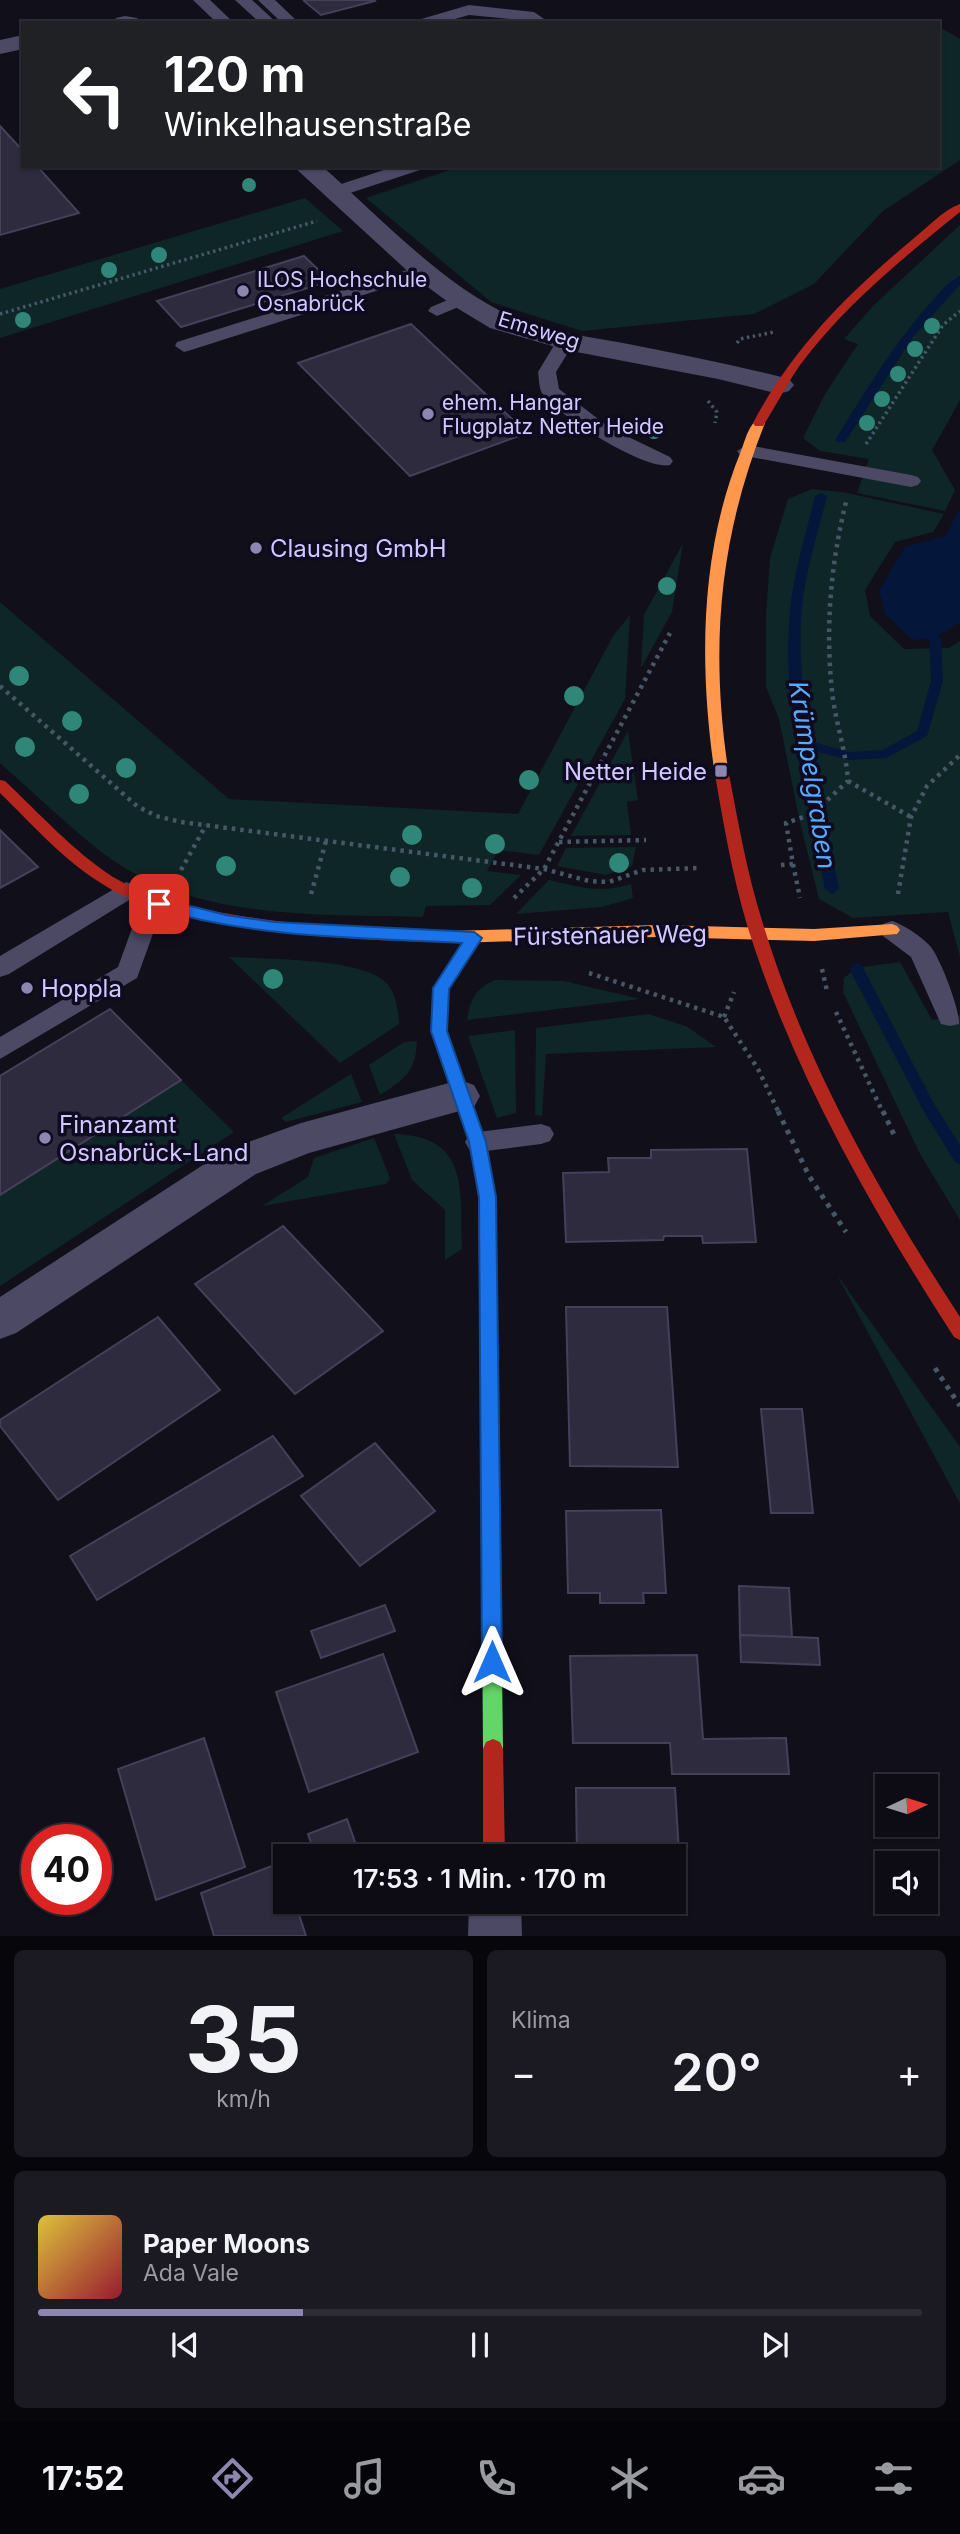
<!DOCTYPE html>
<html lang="de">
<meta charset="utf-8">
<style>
:root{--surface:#0d0b14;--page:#1b1922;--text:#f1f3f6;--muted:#9a9ba0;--line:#2d2b34;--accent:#8d87af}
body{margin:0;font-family:Inter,sans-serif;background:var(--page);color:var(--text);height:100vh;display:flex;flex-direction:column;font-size:26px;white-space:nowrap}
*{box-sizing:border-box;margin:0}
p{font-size:23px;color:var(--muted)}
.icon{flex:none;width:38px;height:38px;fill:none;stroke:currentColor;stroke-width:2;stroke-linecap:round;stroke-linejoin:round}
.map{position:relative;height:1936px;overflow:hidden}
.panel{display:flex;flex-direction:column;gap:14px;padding:14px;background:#07060b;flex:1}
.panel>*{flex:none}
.top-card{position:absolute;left:21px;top:21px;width:919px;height:147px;border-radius:0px;box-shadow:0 2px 5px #0004,0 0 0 2px var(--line);background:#202124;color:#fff;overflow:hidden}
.needle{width:46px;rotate:86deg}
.tools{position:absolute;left:875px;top:1774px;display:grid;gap:14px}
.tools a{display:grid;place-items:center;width:63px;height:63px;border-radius:0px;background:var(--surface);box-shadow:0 2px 5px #0004,0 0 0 2px var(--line);font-size:35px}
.speed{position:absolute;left:21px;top:1824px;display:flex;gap:14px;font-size:35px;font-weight:700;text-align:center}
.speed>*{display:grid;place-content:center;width:91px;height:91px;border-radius:50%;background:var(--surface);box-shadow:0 2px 5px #0004,0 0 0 2px var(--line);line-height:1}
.speed .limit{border:10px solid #d22;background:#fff;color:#111}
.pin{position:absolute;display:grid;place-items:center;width:60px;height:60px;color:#fff;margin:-30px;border-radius:14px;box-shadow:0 4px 10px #0006}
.me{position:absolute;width:77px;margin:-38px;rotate:0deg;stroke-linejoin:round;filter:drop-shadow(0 0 5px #0008)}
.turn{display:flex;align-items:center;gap:24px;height:147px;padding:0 28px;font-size:32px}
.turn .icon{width:91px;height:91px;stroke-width:2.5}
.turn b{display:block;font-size:49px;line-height:60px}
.big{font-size:52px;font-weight:600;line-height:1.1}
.panel .card{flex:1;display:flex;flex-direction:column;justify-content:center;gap:10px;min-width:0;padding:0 24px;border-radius:10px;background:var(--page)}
.panel .dial{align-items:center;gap:0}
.dial b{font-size:91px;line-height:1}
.song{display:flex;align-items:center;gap:21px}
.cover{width:84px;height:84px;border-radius:10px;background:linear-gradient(135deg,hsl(50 70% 55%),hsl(350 70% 35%))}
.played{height:7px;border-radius:4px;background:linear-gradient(90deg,var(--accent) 30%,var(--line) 30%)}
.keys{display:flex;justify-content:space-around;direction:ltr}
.heat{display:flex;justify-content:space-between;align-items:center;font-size:38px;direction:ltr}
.panel .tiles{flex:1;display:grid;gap:14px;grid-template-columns:1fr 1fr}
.card:last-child{grid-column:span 2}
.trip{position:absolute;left:273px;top:1844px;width:413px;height:70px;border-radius:0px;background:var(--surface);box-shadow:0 2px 5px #0004,0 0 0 2px var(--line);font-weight:600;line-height:70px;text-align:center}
.tab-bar{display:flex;height:112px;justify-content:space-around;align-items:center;background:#050408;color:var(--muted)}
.tab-bar .icon{width:49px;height:49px}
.tab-bar .on{color:var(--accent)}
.tab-bar b{font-size:32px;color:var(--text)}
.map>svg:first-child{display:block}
</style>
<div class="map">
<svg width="960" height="1936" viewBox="0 0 960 1936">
<rect width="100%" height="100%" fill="#110f1a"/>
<g fill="#0e2628">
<path d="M 938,26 L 960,39 L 960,160 L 883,211 L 814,284 L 754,314 L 582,331 L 491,302 L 366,198 L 462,166 L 938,166 Z"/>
<path d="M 305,198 L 343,231 L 0,338 L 0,289 Z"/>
<path d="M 960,225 L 960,400 L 932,450 L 955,490 L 945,511 L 857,493 L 869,459 L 820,451 L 803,438 L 825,394 L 858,344 L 844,339 L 874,305 Z"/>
<path d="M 812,489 L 842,492 L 944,514 L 933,532 L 895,542 L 865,590 L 870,616 L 904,649 L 949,648 L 960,641 L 960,957 L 948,912 L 853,918 L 819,899 L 800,822 L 779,719 L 766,687 L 766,616 L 770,558 L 788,499 Z"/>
<path d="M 683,543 L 672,612 L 641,668 L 644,615 Z"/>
<path d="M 0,602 L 229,799 L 518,814 L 613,636 L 630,615 L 625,699 L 539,855 L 498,850 L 487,871 L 521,875 L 490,905 L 426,906 L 423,917 C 318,914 193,921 104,854 C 68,826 34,793 0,763 Z"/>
<path d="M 628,731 L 638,800 L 627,802 L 631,835 L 571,836 Z"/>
<path d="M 636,847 L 632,866 L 606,875 L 557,866 L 566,848 Z"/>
<path d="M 549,880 C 579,887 601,894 631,884 L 633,898 L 602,907 L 516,914 Z"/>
<path d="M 229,957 C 265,959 355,958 383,980 C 396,990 398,1009 399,1024 L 340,1063 Z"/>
<path d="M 900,962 L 932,1020 L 960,1015 L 960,1220 L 919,1152 L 843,992 L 844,978 L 856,968 Z"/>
<path d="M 495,980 L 564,981 L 640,999 L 467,1020 C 470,999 475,989 495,980 Z"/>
<path d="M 648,1014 L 686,1026 L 716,1047 L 546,1054 L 542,1116 L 535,1115 L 536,1028 Z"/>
<path d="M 515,1030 L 516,1113 L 497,1118 L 468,1036 Z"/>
<path d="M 417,1041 C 416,1071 405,1079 380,1095 L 369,1065 L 404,1042 Z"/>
<path d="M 351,1074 L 362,1102 L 286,1122 L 281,1118 Z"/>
<path d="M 181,1080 L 234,1132 L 0,1286 L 0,1195 Z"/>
<path d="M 394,1134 C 470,1136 460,1190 462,1249 L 445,1260 L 445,1210 L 412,1180 Z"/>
<path d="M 374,1138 L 390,1178 L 386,1184 L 262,1206 L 308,1177 L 314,1158 Z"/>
<path d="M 837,1275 L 960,1447 L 960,1503 L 957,1498 Z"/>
</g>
<path fill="#05163b" d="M 960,509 L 960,622 L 935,638 L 912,640 L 885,614 L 879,591 L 905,547 L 945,536 Z"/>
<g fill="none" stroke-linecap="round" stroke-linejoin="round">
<g fill="#05163b" fill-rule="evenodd">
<path d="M 960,276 L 960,285 L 913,337 L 845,442 L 837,442 L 835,440 C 865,392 894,343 932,301 C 940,292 949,281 960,276 Z"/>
<path d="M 821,493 L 827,496 C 818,533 806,569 802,607 C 798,651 803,697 809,741 L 849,752 L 883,750 L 917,731 L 931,681 L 929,638 L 935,634 L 941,638 L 943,681 L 927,736 L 886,758 L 849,760 L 811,750 L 839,889 L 832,894 L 825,889 C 806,799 781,703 790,610 C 794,571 806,534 815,496 Z"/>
<path d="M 856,963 L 861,964 L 933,1102 L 960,1145 L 960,1164 L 955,1162 L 923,1110 L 849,968 Z"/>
</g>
</g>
<g fill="#2f2b3e" stroke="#454059" stroke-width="2">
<path d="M 307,0 L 374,0 L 375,1 L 321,15 L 304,1 Z"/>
<path d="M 0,126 L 23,151 L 23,166 L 37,166 L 79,213 L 0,235 Z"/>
<path d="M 304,256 L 330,281 L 181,327 L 157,301 Z"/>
<path d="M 411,324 L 527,433 L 410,476 L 298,363 Z"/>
<path d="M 0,830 L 38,867 L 0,888 Z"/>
<path d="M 110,1009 L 181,1080 L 0,1195 L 0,1076 Z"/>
<path d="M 747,1149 L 756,1242 L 703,1243 L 702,1236 L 664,1236 L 663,1240 L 566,1242 L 563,1173 L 609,1172 L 608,1158 L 651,1158 L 651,1150 Z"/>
<path d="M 283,1226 L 383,1331 L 295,1394 L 195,1284 Z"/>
<path d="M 566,1307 L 667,1307 L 678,1467 L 570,1466 Z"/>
<path d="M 158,1317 L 220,1390 L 58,1500 L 0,1426 L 0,1420 Z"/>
<path d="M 761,1409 L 802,1409 L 813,1513 L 771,1513 Z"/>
<path d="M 273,1436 L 303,1476 L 97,1600 L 70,1556 Z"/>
<path d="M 375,1443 L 435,1511 L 360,1566 L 301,1496 Z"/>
<path d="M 661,1510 L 666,1593 L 643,1593 L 644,1603 L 600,1603 L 600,1593 L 568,1593 L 566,1511 Z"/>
<path d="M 739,1586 L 789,1588 L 792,1637 L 740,1635 Z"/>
<path d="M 385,1605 L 395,1631 L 321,1658 L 311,1631 Z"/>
<path d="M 740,1635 L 818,1638 L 820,1665 L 741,1662 Z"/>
<path d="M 383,1654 L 418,1752 L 309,1792 L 276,1692 Z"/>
<path d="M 697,1655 L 703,1739 L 786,1738 L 789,1774 L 672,1774 L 670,1743 L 573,1743 L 570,1656 Z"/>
<path d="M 204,1738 L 245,1867 L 156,1900 L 118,1769 Z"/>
<path d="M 576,1788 L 675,1788 L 681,1885 L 674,1885 L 674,1857 L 577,1857 Z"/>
<path d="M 347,1819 L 356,1845 L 324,1857 L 316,1857 L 308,1834 Z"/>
<path d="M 282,1862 L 285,1873 L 285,1902 L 295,1902 L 306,1936 L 214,1936 L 201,1893 Z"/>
</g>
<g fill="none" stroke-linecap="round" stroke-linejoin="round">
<g stroke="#475767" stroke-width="3.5" stroke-dasharray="2.5 3.5" stroke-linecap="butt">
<path d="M 0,314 L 317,221"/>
<path d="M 737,343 L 740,339 L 774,332"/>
<path d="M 708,401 L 717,412 L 715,423"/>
<path d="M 866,444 L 943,325 L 960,311"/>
</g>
<g stroke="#475767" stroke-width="4.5" stroke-dasharray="3.5 5" stroke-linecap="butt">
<path d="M 0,686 L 137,806 L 156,816 L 181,822 L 544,869 L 589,881 L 609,882 L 643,870 L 699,868"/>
<path d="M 848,781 L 911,817"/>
<path d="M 559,842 L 646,840"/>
<path d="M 793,864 L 800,898"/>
<path d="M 781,865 L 793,864 L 786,823 L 812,814 L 848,781 C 846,750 835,721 832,691 C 825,626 831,561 847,498"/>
<path d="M 181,870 L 206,825"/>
<path d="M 311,894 L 326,841"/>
<path d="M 898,894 L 911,817 L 927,786 L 960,755"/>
<path d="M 514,898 L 544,869 L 670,633"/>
<path d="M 822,969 L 827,991"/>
<path d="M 589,973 L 724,1017 L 758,1069 L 779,1113"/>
<path d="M 836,1012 L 883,1113"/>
<path d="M 724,1017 L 734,992"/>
</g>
<g stroke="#475767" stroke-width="5" stroke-dasharray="4.5 6" stroke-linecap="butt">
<path d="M 778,1111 L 809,1176 L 846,1232"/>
<path d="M 883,1111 L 895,1137"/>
<path d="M 935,1368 L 960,1406"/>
</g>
<g fill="#4b4964" fill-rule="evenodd">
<path d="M 193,0 L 210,0 L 234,23 L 217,23 Z"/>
<path d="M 235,0 L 252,0 L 277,23 L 260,23 Z"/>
<path d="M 258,0 L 275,0 L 299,23 L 282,23 Z"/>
<path d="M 469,5 L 534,12 L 550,23 L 469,15 L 441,23 L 415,23 L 418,20 Z"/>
<path d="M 396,166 L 422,166 L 420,170 L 341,196 L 329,196 L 327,192 L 329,188 Z"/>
<path d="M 423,265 L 432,270 L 429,274 L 191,350 L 184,352 L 175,346 L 177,342 Z"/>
<path d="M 462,294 L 468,295 L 471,299 L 468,303 L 437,316 L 428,311 L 431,307 Z"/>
<path d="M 566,335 L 575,341 L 556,372 L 559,389 L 610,428 L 670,457 L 673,461 L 670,465 C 645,471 557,415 542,393 C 539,388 539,379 538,372 L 559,337 Z"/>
<path d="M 747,445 L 911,475 L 918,477 L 921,481 L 918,485 L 911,487 L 740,455 L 737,451 Z"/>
<path d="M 126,882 L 134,885 L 138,891 L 134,897 L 9,974 L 0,977 L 0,956 Z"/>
<path d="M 159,895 L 167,898 L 171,904 L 155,928 L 137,978 L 0,1059 L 0,1037 L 118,967 L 135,920 L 151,898 Z"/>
<path d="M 892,921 C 904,925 921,936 930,946 C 940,957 960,1010 959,1024 L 950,1026 L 941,1024 L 911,957 L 883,936 L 880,930 L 883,924 Z"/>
<path d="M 541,1124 L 550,1127 L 554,1134 L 550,1141 L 541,1144 L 478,1152 L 469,1149 L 465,1142 L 469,1135 L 478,1132 Z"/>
</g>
<g fill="#4b4964" fill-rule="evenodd">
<path d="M 125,16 L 137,18 L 140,23 L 113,23 L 116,18 Z"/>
<path d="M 23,35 L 23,49 L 0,54 L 0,40 Z"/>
<path d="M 293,166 L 322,166 C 379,216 440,283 509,315 C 543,331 586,336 623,343 C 679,354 734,365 789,379 L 794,385 L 789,391 L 779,394 L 718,379 L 566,350 L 490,328 L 452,305 L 413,276 Z"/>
<path d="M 460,1080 L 474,1085 L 480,1096 L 474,1107 L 309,1153 L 256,1174 L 16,1333 L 0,1339 L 0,1297 L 226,1150 L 301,1123 Z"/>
<path d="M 469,1902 L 521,1902 L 522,1936 L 468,1936 Z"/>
</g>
<path fill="#63d668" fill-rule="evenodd" d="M 489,1339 L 495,1342 L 498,1347 L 503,1749 L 500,1756 L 493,1759 L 486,1756 L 483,1749 L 480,1347 L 483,1342 Z"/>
<g fill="#ff974d" fill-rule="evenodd">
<path d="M 759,419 L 765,423 C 719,538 710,647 728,769 L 721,774 L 714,769 C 699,663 700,551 741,451 C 745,441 749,423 759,419 Z"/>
<path d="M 892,924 L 897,926 L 900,930 L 897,934 L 814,941 L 657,937 L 453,943 L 445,937 L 453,931 L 657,925 L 814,929 Z"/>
</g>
<g fill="#b3261e" fill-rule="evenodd">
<path d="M 960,204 L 960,212 C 903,258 844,306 800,365 C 786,385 776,406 763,426 L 755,426 L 753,423 C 792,349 849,292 913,239 C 927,228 943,210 960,204 Z"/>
<path d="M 721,764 L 728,769 C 738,821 747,874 763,924 C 806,1065 880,1194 960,1317 L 960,1340 L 954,1337 C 871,1208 793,1073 747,925 C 732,874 723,821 714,769 Z"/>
<path d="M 0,780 L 5,781 C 40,814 73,851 113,877 C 143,895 175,903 209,910 C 289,927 371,929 453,931 L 461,937 L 453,943 C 369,940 286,937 204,920 C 169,912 134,904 104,885 C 64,861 33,825 0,793 Z"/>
<path d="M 474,932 L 482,938 L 449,989 L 447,1031 L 486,1142 L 496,1197 L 498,1347 L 495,1352 L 489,1355 L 483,1352 L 480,1347 L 478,1197 L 470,1142 L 431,1031 L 433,988 L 468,934 Z"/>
<path d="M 493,1739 L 500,1742 L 503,1749 L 505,1857 L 483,1857 L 483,1749 L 486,1742 Z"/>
</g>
</g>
<g fill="#308779">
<circle cx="249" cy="185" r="7"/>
<circle cx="159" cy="255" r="8"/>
<circle cx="109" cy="270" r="8"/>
<circle cx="23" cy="320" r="8"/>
<circle cx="932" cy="326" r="8"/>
<circle cx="915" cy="349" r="8"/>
<circle cx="898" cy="374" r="8"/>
<circle cx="882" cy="399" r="8"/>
<circle cx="867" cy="423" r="8"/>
<circle cx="654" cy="431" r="8"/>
<circle cx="667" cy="586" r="9"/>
<circle cx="19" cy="676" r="10"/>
<circle cx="574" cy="696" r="10"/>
<circle cx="72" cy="721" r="10"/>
<circle cx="25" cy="747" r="10"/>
<circle cx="126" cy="768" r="10"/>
<circle cx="529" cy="780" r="10"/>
<circle cx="79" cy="794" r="10"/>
<circle cx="412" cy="835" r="10"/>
<circle cx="495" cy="844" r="10"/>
<circle cx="619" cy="863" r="10"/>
<circle cx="226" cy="866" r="10"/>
<circle cx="400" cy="877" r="10"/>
<circle cx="472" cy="888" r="10"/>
<circle cx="273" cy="979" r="10"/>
</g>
<path fill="#1a73e8" stroke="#114b97" stroke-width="2" d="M 159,898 L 226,915 L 274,922 L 474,932 L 482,938 L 449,989 L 447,1031 L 486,1142 L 496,1197 L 502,1662 L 499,1669 L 492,1672 L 485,1669 L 482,1662 L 479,1197 L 469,1142 L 431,1031 L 433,988 L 462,943 C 357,938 255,938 154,908 L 151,904 Z"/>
<g fill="#8d87af" stroke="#0e0a1f" stroke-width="2.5">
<circle cx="243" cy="291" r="7"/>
<circle cx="428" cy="414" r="7"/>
<circle cx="256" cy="548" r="7"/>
<rect x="714" y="764" width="14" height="14" rx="3.5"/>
<circle cx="27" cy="988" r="7"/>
<circle cx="45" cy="1138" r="7"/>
</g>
<g text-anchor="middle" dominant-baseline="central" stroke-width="7" stroke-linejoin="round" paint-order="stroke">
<g font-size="21" fill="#d0c8ff" stroke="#0e0a1f" text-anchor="start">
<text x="257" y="279">ILOS Hochschule<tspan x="257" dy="24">Osnabrück</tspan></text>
<text x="442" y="402">ehem. Hangar<tspan x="442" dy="24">Flugplatz Netter Heide</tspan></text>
</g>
<g font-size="21" fill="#d0c8ff" stroke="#0e0a1f">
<text transform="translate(539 330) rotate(17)">Emsweg</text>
</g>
<g font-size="24" fill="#d0c8ff" stroke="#0e0a1f" text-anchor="start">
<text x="270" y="548">Clausing GmbH</text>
<text x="707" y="771" text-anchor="end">Netter Heide</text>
<text x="41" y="988">Hoppla</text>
<text x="59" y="1124">Finanzamt<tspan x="59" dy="28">Osnabrück-Land</tspan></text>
</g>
<g font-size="24" fill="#d0c8ff" stroke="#0e0a1f">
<text transform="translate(610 935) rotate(-1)">Fürstenauer Weg</text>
</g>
<g font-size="26" font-style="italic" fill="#56abff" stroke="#0e0a1f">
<text transform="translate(813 775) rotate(81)">Krümpelgraben</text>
</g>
</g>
</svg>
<div class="tools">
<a><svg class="needle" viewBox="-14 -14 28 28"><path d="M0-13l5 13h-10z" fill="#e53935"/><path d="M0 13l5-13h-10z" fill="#9a9ba0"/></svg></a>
<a><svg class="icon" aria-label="sound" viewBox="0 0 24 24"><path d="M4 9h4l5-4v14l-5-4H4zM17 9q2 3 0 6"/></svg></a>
</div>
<div class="speed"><div class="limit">40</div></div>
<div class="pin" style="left:159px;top:904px;background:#d93025"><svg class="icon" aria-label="arrive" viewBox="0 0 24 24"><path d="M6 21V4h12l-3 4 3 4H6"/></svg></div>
<svg class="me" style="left:492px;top:1662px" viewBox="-20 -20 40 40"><path d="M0-17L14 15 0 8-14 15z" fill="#1a73e8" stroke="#fff" stroke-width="4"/></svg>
<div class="trip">17:53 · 1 Min. · 170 m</div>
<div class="top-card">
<div class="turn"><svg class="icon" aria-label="left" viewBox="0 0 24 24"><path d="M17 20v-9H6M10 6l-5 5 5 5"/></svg><div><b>120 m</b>Winkelhausenstraße</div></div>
</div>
</div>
<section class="panel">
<div class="tiles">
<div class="card dial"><b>35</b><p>km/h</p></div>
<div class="card"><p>Klima</p>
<div class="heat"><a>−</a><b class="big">20°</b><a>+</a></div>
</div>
<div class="card">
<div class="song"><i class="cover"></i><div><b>Paper Moons</b><p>Ada Vale</p></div></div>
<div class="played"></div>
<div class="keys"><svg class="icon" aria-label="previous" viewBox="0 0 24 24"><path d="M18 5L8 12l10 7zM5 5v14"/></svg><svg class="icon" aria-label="pause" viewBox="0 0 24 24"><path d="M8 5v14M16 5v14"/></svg><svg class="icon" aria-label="next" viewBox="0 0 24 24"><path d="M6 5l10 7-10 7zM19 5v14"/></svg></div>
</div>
</div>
</section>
<nav class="tab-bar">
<b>17:52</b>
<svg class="icon on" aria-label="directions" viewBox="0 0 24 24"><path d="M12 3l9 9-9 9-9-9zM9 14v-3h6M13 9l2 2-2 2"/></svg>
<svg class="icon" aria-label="music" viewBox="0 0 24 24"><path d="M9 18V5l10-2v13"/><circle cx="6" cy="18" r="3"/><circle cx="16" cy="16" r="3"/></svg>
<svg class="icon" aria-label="phone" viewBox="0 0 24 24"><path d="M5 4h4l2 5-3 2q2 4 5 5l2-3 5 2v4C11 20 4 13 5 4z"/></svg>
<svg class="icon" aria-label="climate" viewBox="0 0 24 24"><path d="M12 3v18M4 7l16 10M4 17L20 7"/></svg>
<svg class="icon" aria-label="car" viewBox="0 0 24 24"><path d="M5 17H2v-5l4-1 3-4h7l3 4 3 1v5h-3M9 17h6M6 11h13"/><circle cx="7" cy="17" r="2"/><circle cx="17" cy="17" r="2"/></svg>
<svg class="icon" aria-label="filters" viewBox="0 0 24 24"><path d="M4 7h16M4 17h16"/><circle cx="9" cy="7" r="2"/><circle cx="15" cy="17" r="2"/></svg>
</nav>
